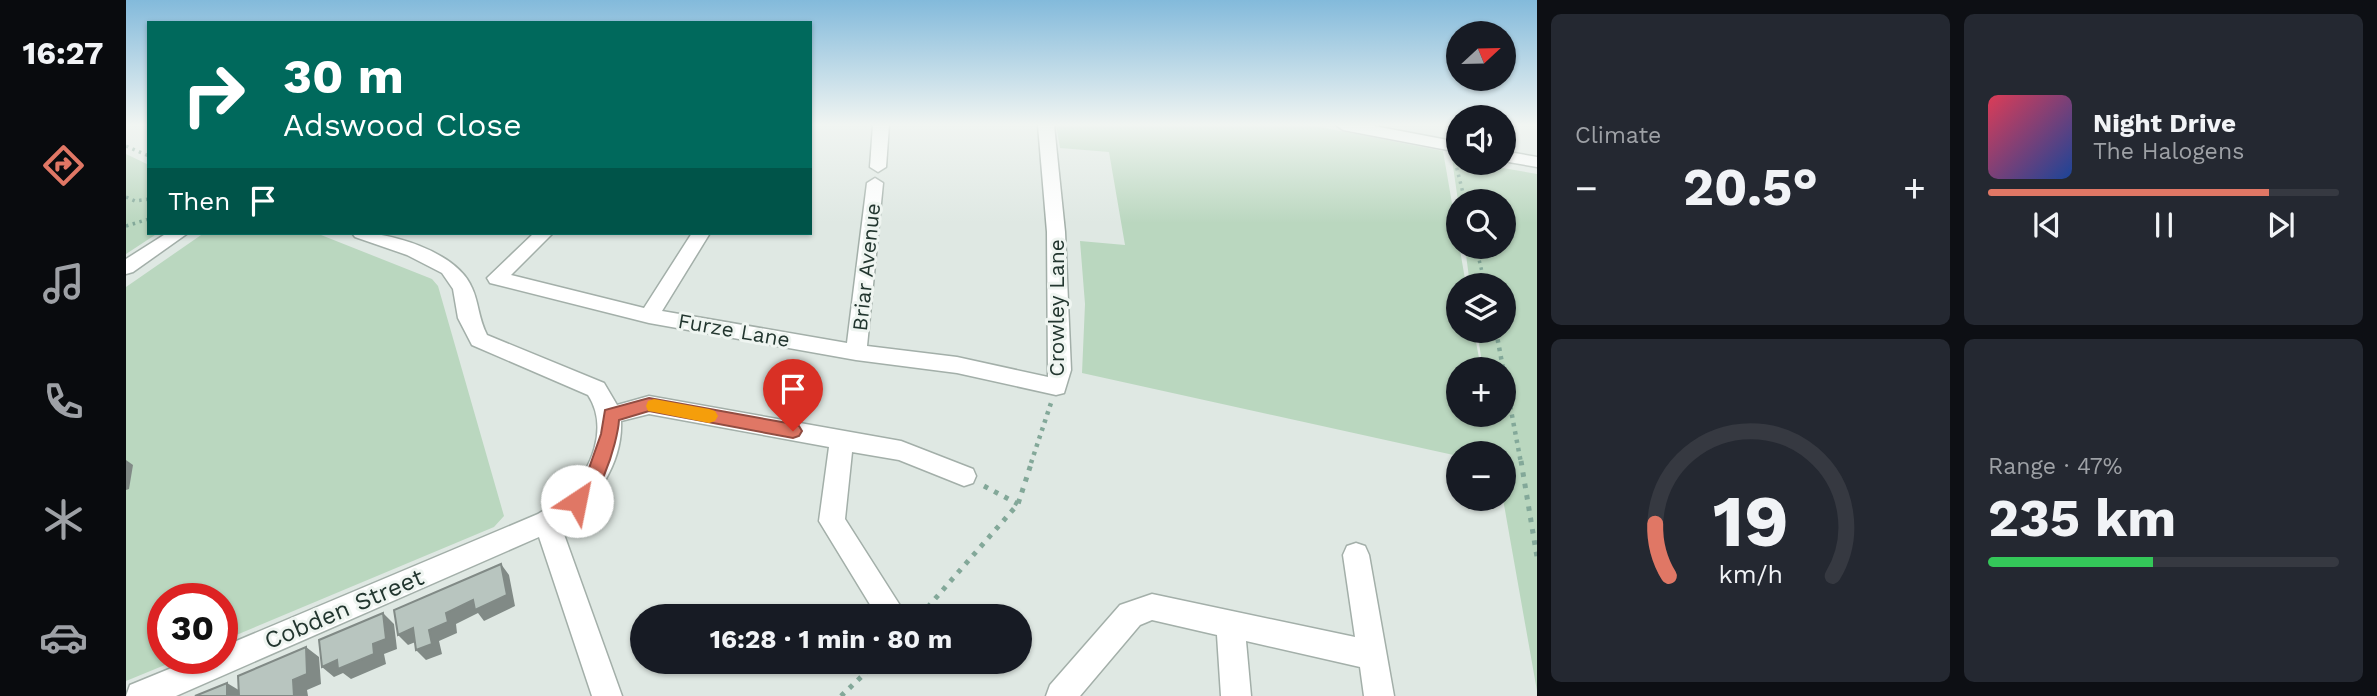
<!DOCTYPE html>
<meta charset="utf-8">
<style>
:root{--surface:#171b24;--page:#242831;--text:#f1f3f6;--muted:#9ea1a6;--line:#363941;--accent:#e07765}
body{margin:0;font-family:"Work Sans",sans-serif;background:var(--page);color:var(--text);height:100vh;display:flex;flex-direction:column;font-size:26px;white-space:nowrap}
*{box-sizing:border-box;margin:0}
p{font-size:23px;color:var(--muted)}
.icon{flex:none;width:38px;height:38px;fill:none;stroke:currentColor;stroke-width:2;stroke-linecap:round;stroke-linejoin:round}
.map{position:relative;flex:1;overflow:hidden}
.panel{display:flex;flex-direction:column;gap:14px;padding:14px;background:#0d0f14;width:840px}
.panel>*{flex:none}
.hud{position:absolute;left:21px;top:21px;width:665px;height:214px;border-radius:0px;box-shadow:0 2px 5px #0004;background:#00695c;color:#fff;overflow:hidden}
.needle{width:46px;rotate:68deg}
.buttons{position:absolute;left:1320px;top:21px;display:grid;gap:14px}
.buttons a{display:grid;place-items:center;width:70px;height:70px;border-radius:50%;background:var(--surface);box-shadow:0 2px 5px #0004;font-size:35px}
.speed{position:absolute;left:21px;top:583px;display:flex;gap:14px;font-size:35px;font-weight:700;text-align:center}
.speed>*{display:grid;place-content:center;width:91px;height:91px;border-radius:50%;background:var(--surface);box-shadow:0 2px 5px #0004;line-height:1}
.speed .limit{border:10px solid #d22;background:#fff;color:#111}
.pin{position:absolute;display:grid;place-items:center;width:60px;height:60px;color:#fff;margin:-72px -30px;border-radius:50% 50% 50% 0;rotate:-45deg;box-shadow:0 0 7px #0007}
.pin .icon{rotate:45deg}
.me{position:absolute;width:77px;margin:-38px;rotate:34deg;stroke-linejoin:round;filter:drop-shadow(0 0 5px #0008)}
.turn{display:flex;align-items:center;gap:24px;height:147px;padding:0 21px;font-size:32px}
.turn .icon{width:91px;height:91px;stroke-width:2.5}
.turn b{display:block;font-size:49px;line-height:60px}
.then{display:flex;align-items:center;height:66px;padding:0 21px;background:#0003;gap:14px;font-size:26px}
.big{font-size:52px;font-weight:700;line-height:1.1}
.panel .card{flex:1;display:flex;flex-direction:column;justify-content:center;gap:10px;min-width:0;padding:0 24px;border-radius:10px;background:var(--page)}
.panel .dial{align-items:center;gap:0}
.dial svg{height:182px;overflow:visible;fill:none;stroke:var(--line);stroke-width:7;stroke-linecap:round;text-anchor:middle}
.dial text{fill:var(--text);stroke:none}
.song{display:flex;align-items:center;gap:21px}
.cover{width:84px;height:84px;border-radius:10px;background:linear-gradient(135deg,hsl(350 70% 55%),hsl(220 70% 35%))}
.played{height:7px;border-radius:4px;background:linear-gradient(90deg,var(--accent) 80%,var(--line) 80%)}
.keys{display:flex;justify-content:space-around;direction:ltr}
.heat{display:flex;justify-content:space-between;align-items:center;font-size:38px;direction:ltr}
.charge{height:10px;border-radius:5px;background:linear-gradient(90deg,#34c759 47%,var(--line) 0)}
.panel .tiles{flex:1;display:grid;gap:14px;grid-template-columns:repeat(2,1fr)}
.trip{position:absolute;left:504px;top:604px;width:402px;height:70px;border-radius:35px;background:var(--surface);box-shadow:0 2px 5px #0004;font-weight:700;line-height:70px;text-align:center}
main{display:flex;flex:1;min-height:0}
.tab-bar{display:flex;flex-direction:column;width:126px;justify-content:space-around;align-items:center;background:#090b0e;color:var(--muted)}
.tab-bar .icon{width:49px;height:49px}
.tab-bar .current{color:var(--accent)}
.tab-bar b{font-size:32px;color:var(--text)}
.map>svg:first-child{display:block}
</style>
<main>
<nav class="tab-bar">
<b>16:27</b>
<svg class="icon current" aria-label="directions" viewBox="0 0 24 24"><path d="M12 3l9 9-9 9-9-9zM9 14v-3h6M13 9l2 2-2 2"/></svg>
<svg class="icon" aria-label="music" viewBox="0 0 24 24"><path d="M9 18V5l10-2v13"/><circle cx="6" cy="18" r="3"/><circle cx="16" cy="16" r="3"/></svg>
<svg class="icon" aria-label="phone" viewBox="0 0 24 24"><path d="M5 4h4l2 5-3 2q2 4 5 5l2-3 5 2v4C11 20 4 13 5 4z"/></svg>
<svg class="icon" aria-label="climate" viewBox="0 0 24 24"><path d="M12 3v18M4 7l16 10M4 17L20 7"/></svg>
<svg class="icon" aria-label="car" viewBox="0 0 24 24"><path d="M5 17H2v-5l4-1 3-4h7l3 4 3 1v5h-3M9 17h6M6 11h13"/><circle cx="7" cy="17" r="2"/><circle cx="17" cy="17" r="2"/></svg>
</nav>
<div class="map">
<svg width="1411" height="696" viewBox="0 0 1411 696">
<rect width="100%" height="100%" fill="#dfe8e3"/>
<g fill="#bad7bf">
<path d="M 930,125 L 1184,125 L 1317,151 L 1340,285 L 1332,285 L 1332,331 L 1348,331 L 1355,369 L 1332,369 L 1332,415 L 1362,415 L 1364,422 L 1364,415 L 1377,415 L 1377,369 L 1357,369 L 1351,331 L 1377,331 L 1377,285 L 1344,285 L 1339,247 L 1377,247 L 1377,201 L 1332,201 L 1326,159 L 1332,160 L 1332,163 L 1348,163 L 1411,174 L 1411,691 L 1377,499 L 1377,453 L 1332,453 L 1332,456 L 956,373 L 959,304 L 954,241 L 999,245 L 983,152 L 934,148 Z"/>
<path d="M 0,154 L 23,165 L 23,233 L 32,233 L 0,254 Z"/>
<path d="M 78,233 L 190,233 L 306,279 L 312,286 L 378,516 L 368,527 L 96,641 L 96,598 L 37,598 L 37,658 L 56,658 L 0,681 L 0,287 Z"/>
</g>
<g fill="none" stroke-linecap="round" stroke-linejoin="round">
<defs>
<g id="minor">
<path d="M 747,125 L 763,125 L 760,167 L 752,172 L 744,167 Z"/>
<path d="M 912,125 L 928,125 L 939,232 L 945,370 L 938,393 L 930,395 L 831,373 L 730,360 L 523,323 L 364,283 L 361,278 L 408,233 L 427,233 L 385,275 L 518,308 L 566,233 L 584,233 L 536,311 L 721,343 L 741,183 L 749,178 L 757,183 L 741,346 L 831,357 L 922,377 L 921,232 Z"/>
<path d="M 1210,125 L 1243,125 L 1332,142 L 1332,152 L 1217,130 Z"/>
<path d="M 1377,151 L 1411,157 L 1411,167 L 1377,161 Z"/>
<path d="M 41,233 L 62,233 L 7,272 L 0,274 L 0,259 Z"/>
<path d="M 226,233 C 261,231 331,251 346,288 C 353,303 352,317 361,335 L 478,383 L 491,405 L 523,396 L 775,441 L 847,469 L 850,476 L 847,483 L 838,486 L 773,460 L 726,452 L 719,519 L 775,607 L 771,616 L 751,616 L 693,521 L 703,447 L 523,414 L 495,421 C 497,463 469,505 435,526 L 496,696 L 466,696 L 413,537 L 50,696 L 0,696 L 4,685 L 70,658 L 96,658 L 96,647 L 412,514 C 421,508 432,503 440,495 C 466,470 483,427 462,395 L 346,345 L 332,318 L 327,289 L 316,273 L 281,255 L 229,237 Z"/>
<path d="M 1230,543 L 1239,546 L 1243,555 L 1268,696 L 1238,696 L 1234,667 L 1120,641 L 1125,696 L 1095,696 L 1091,635 L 1026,620 L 1014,625 L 954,696 L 920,696 L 924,685 L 994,605 L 1026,594 L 1229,637 L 1217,555 L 1221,546 Z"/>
</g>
</defs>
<use href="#minor" stroke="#a3afa9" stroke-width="3"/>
<g stroke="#83a899" stroke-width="3.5" stroke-dasharray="2.5 4.5" stroke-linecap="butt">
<path d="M 0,146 L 23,156"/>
<path d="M 1329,161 L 1339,201"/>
<path d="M 0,197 L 9,201 L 23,199"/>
<path d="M 0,226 L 23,219"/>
<path d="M 1350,247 L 1357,276"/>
</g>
<g stroke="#83a899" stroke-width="4.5" stroke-dasharray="3.5 5" stroke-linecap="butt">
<path d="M 1356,274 L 1359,285"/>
<path d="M 1370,331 L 1395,463"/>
<path d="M 905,463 L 925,403"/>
</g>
<g stroke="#83a899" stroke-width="5" stroke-dasharray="4.5 7" stroke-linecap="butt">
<path d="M 1395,461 L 1411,557"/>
<path d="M 858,486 L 892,504"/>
<path d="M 794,616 L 892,504 L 906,461"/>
<path d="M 715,696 L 751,662"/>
</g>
<use href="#minor" fill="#fff" fill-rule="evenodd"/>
</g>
<g fill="#818a86">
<path d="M 0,460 L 7,465 L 3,489 L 0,490 Z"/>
<path d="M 375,564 L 383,575 L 389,606 L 358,621 L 352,613 L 330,624 L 331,633 L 313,641 L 316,654 L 300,660 L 290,650 L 303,630 L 320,613 L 347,600 Z"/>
<path d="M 257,613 L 268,624 L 271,649 L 258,654 L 260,664 L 225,679 L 217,673 L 208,677 L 196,667 L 247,644 Z"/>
<path d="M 287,628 L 297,639 L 282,645 L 272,635 Z"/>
<path d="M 180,647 L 193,657 L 195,684 L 181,690 L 182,696 L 168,696 L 167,680 Z"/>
<path d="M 101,683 L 116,692 L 116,696 L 101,696 Z"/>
</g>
<g fill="#b8c5bf" stroke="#818a86" stroke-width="2">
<path d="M 375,564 L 381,595 L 349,610 L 347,600 L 320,613 L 322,622 L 303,630 L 306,644 L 290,650 L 287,628 L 272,635 L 268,610 Z"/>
<path d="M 257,613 L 260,639 L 247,644 L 248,654 L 212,669 L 211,660 L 196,667 L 193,640 Z"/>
<path d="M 180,647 L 181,674 L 167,680 L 168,696 L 113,696 L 112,676 Z"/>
<path d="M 101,683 L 101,696 L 69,696 Z"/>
</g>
<linearGradient id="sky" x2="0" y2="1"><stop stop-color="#83badb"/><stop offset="0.56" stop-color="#f1f5f2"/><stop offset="1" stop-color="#f1f5f2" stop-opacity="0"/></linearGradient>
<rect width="1411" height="223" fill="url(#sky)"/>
<path fill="#e07765" stroke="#924d42" stroke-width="2" d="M 523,398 L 667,424 L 673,426 L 676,431 L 673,436 L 667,438 L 523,411 L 493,420 C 492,440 471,517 444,507 L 442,501 L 462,471 L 475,434 L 479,410 Z"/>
<path fill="#f59e0b" d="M 528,399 L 583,409 L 589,411 L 592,416 L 589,421 L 583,423 L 528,412 L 522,411 L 520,406 L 522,401 Z"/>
<g text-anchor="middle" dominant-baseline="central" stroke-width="6" stroke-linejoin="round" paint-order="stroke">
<g font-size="21" fill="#22362f" stroke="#eff5f1">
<text transform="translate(740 267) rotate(-84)">Briar Avenue</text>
<text transform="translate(930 308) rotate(-90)">Crowley Lane</text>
<text transform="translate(608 330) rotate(10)">Furze Lane</text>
</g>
<g font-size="24" fill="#22362f" stroke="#eff5f1">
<text transform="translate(218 609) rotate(-23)">Cobden Street</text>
</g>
</g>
</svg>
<div class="buttons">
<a><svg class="needle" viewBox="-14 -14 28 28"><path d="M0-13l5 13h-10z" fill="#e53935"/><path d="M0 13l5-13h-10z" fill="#9ea1a6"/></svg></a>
<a><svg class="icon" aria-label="sound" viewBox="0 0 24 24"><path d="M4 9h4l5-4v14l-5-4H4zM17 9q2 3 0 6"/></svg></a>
<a><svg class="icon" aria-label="search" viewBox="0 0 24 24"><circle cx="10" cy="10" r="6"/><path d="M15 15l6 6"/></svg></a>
<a><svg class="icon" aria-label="layers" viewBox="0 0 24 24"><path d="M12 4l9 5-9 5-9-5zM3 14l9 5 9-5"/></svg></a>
<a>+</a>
<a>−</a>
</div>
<div class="speed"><div class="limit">30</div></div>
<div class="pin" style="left:667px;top:431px;background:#d93025"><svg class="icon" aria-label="arrive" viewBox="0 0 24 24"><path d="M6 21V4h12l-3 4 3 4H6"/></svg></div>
<svg class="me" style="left:451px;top:501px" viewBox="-20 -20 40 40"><circle r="19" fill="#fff"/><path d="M0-13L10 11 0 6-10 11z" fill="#e07765"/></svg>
<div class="trip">16:28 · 1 min · 80 m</div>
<div class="hud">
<div class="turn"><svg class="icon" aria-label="right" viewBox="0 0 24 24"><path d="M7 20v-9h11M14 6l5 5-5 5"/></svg><div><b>30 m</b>Adswood Close</div></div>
<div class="then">Then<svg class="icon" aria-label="arrive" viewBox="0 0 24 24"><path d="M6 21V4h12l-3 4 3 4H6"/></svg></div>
</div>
</div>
<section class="panel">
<div class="tiles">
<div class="card"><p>Climate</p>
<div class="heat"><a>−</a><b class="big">20.5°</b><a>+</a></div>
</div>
<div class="card">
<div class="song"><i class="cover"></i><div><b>Night Drive</b><p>The Halogens</p></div></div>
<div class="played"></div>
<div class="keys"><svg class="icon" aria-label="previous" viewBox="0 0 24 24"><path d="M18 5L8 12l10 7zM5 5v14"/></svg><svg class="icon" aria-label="pause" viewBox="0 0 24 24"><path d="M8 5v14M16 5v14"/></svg><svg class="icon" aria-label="next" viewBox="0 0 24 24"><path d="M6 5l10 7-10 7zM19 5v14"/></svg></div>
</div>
<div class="card dial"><svg viewBox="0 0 100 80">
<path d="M14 69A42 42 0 1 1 86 69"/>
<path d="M14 69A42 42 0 0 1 8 46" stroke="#e07765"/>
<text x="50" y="56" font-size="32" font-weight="700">19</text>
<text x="50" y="72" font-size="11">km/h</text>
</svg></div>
<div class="card"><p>Range · 47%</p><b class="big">235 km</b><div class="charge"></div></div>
</div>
</section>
</main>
